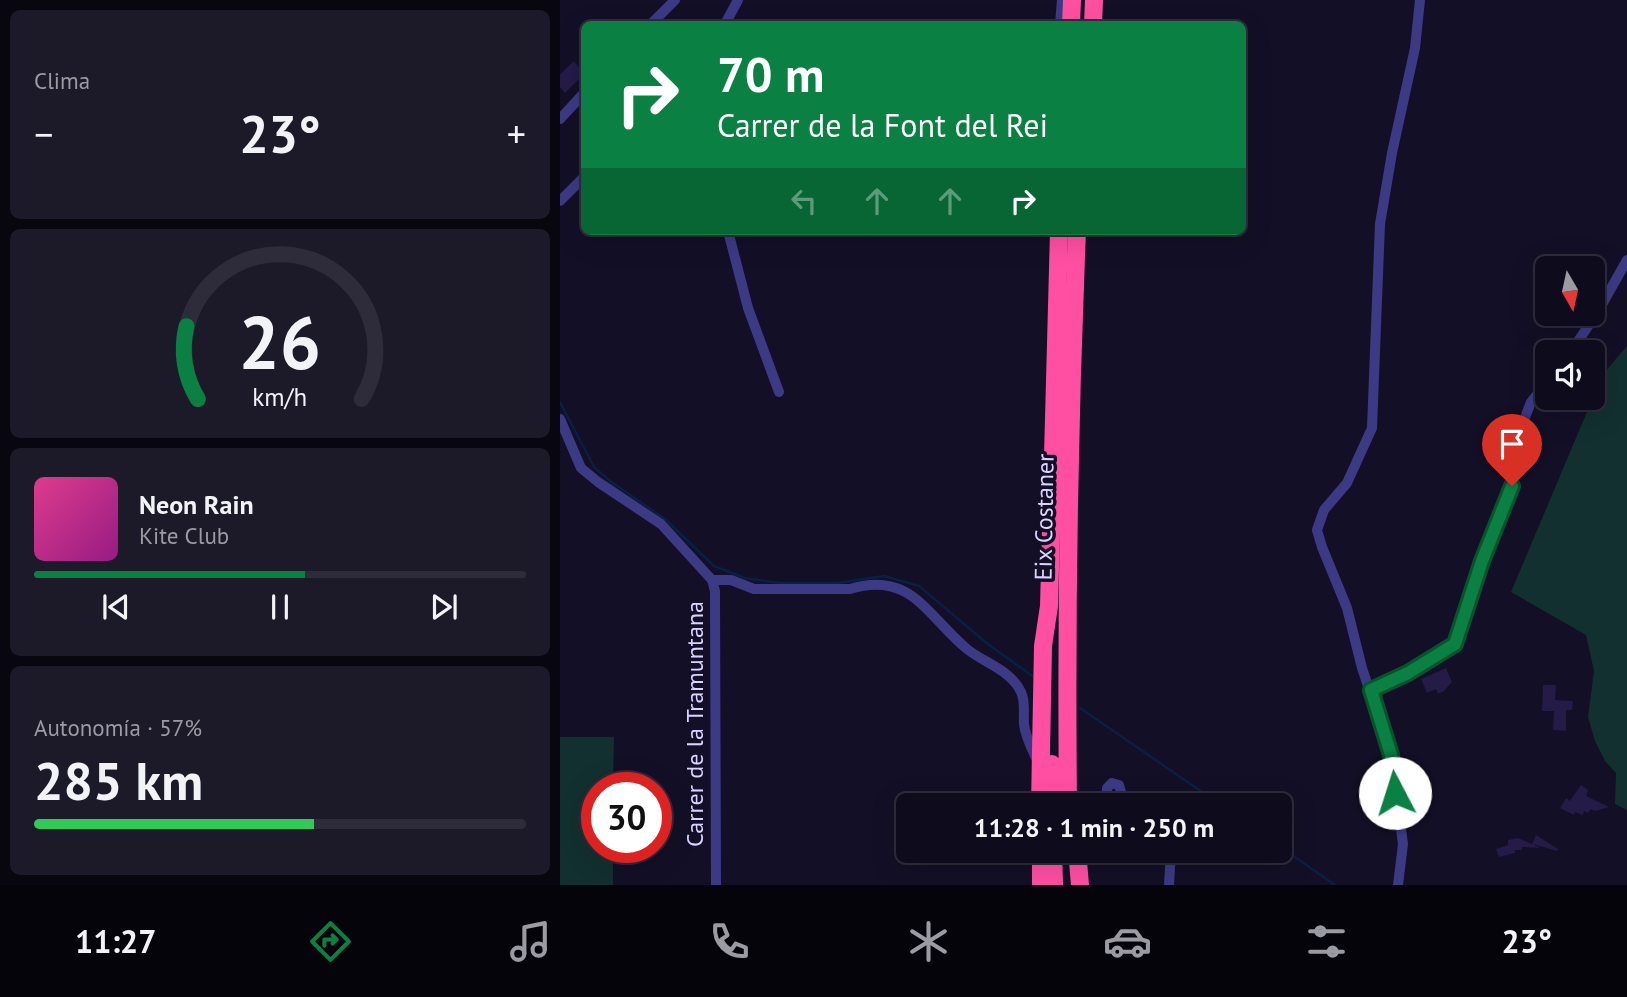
<!DOCTYPE html>
<html lang="es">
<meta charset="utf-8">
<style>
:root{--surface:#0e0b1c;--page:#1c1929;--text:#f1f3f6;--muted:#9b9ba3;--line:#2e2b3b;--accent:#0b8043}
body{margin:0;font-family:"PT Sans",sans-serif;background:var(--page);color:var(--text);height:100vh;display:flex;flex-direction:column;font-size:26px;white-space:nowrap}
*{box-sizing:border-box;margin:0}
p{font-size:23px;color:var(--muted)}
.icon{flex:none;width:38px;height:38px;fill:none;stroke:currentColor;stroke-width:2;stroke-linecap:round;stroke-linejoin:round}
.map{position:relative;flex:1;overflow:hidden}
.details{display:flex;flex-direction:column;gap:10px;padding:10px;background:#08060f;width:560px}
.details>*{flex:none}
.top-card{position:absolute;left:21px;top:21px;width:665px;height:214px;border-radius:10px;box-shadow:0 7px 28px #0002,0 0 0 2px var(--line);background:#0b8043;color:#fff;overflow:hidden}
.needle{width:46px;rotate:171deg}
.tools{position:absolute;left:975px;top:256px;display:grid;gap:14px}
.tools a{display:grid;place-items:center;width:70px;height:70px;border-radius:10px;background:var(--surface);box-shadow:0 7px 28px #0002,0 0 0 2px var(--line);font-size:35px}
.speed{position:absolute;left:21px;top:772px;display:flex;gap:14px;font-size:35px;font-weight:700;text-align:center}
.speed>*{display:grid;place-content:center;width:91px;height:91px;border-radius:50%;background:var(--surface);box-shadow:0 7px 28px #0002,0 0 0 2px var(--line);line-height:1}
.speed .limit{border:10px solid #d22;background:#fff;color:#111}
.pin{position:absolute;display:grid;place-items:center;width:60px;height:60px;color:#fff;margin:-72px -30px;border-radius:50% 50% 50% 0;rotate:-45deg;box-shadow:0 0 7px #0007}
.pin .icon{rotate:45deg}
.me{position:absolute;width:77px;margin:-38px;rotate:355deg;stroke-linejoin:round;filter:drop-shadow(0 0 5px #0008)}
.turn{display:flex;align-items:center;gap:24px;height:147px;padding:0 21px;font-size:32px}
.turn .icon{width:91px;height:91px;stroke-width:2.5}
.turn b{display:block;font-size:49px;line-height:60px}
.lanes{display:flex;align-items:center;height:66px;padding:0 21px;background:#0003;justify-content:center;gap:35px;direction:ltr}
.lanes .off{opacity:.35}
.big{font-size:52px;font-weight:700;line-height:1.1}
.details .card{flex:1;display:flex;flex-direction:column;justify-content:center;gap:10px;min-width:0;padding:0 24px;border-radius:10px;background:var(--page)}
.details .dial{align-items:center;gap:0}
.dial svg{height:182px;overflow:visible;fill:none;stroke:var(--line);stroke-width:7;stroke-linecap:round;text-anchor:middle}
.dial text{fill:var(--text);stroke:none}
.song{display:flex;align-items:center;gap:21px}
.cover{width:84px;height:84px;border-radius:10px;background:linear-gradient(135deg,hsl(330 70% 55%),hsl(310 70% 35%))}
.played{height:7px;border-radius:4px;background:linear-gradient(90deg,var(--accent) 55%,var(--line) 55%)}
.keys{display:flex;justify-content:space-around;direction:ltr}
.heat{display:flex;justify-content:space-between;align-items:center;font-size:38px;direction:ltr}
.charge{height:10px;border-radius:5px;background:linear-gradient(90deg,#34c759 57%,var(--line) 0)}
.trip{position:absolute;left:336px;top:793px;width:396px;height:70px;border-radius:10px;background:var(--surface);box-shadow:0 7px 28px #0002,0 0 0 2px var(--line);font-weight:700;line-height:70px;text-align:center}
.tabs{display:flex;height:112px;justify-content:space-around;align-items:center;background:#06040b;color:var(--muted)}
.tabs .icon{width:49px;height:49px}
.tabs .current{color:var(--accent)}
.tabs b{font-size:32px;color:var(--text)}
main{display:flex;flex:1;min-height:0}
.map>svg:first-child{display:block}
</style>
<main>
<section class="details">
<div class="card"><p>Clima</p>
<div class="heat"><a>−</a><b class="big">23°</b><a>+</a></div>
</div>
<div class="card dial"><svg viewBox="0 0 100 80">
<path d="M14 69A42 42 0 1 1 86 69"/>
<path d="M14 69A42 42 0 0 1 9 37" stroke="#0b8043"/>
<text x="50" y="56" font-size="32" font-weight="700">26</text>
<text x="50" y="72" font-size="11">km/h</text>
</svg></div>
<div class="card">
<div class="song"><i class="cover"></i><div><b>Neon Rain</b><p>Kite Club</p></div></div>
<div class="played"></div>
<div class="keys"><svg class="icon" aria-label="previous" viewBox="0 0 24 24"><path d="M18 5L8 12l10 7zM5 5v14"/></svg><svg class="icon" aria-label="pause" viewBox="0 0 24 24"><path d="M8 5v14M16 5v14"/></svg><svg class="icon" aria-label="next" viewBox="0 0 24 24"><path d="M6 5l10 7-10 7zM19 5v14"/></svg></div>
</div>
<div class="card"><p>Autonomía · 57%</p><b class="big">285 km</b><div class="charge"></div></div>
</section>
<div class="map">
<svg width="1067" height="885" viewBox="0 0 1067 885">
<rect width="100%" height="100%" fill="#130f26"/>
<g fill="#12302f">
<path d="M 1067,346 L 1067,810 L 1055,804 L 1056,773 L 1045,761 L 1035,741 L 1028,717 L 1034,671 L 1026,635 L 951,592 L 1043,374 Z"/>
<path d="M 0,737 L 54,737 L 53,787 L 37,788 L 37,847 L 53,847 L 53,885 L 0,885 Z"/>
</g>
<g fill="none" stroke-linecap="round" stroke-linejoin="round">
<g stroke="#0a1f44" stroke-width="2.5">
<path d="M 0,402 L 34,467 L 50,481 L 105,519 L 154,566 L 185,578 L 220,583 L 277,583 L 324,576 L 359,586 L 429,645 L 474,677"/>
<path d="M 520,708 L 661,805"/>
<path d="M 719,846 L 775,885"/>
</g>
</g>
<g fill="#241b47">
<path d="M 14,61 L 24,74 L 5,93 L 0,87 L 0,74 Z"/>
<path d="M 886,668 L 892,682 L 884,691 L 878,694 L 876,689 L 867,693 L 861,679 Z"/>
<path d="M 983,685 L 996,685 L 995,700 L 1013,701 L 1012,710 L 1006,710 L 1006,731 L 993,730 L 994,711 L 982,711 Z"/>
<path d="M 1021,785 L 1028,790 L 1026,796 L 1049,807 L 1035,811 L 1031,809 L 1028,813 L 1024,811 L 1023,815 L 1015,812 L 1014,815 L 1000,808 L 1006,798 L 1010,801 Z"/>
<path d="M 976,835 L 998,849 L 997,851 L 973,844 L 980,848 L 962,847 L 962,850 L 955,850 L 955,853 L 939,857 L 936,849 L 948,845 L 948,840 L 958,838 L 972,844 Z"/>
</g>
<g fill="none" stroke-linecap="round" stroke-linejoin="round">
<g stroke="#3d3a85" stroke-width="10">
<path d="M 91,24 L 115,0"/>
<path d="M 165,24 L 178,0"/>
<path d="M 500,24 L 502,0"/>
<path d="M 0,119 L 24,93"/>
<path d="M 0,201 L 24,177"/>
<path d="M 168,231 L 188,308 L 219,392"/>
<path d="M 1011,352 L 1040,308 L 1067,260"/>
<path d="M 0,419 L 21,468 L 38,482 L 101,524 L 152,580 L 155,591 L 156,885"/>
<path d="M 152,580 L 171,580 L 194,589 L 290,589 C 351,570 367,616 407,649 C 424,663 451,670 461,692 C 466,703 463,713 464,724 C 465,736 472,749 477,760"/>
<path d="M 811,690 C 833,681 887,657 898,639 L 922,561 L 952,487 L 961,428 L 971,402 L 987,382"/>
<path d="M 556,799 L 561,792 L 559,785 L 552,783 L 547,788 L 547,795 L 583,805"/>
<path d="M 609,885 L 611,850"/>
<path d="M 838,885 L 843,844 L 831,755 L 802,668 L 787,608 L 762,547 L 757,530 L 764,510 L 787,483 L 812,428 L 820,224 L 832,153 L 855,48 L 860,0"/>
</g>
<g stroke="#ff4fa3" stroke-width="18">
<path d="M 511,24 L 512,0"/>
<path d="M 533,24 L 534,0"/>
<path d="M 492,764 L 492,805"/>
<path d="M 480,805 L 483,646 L 489,606 L 499,231"/>
<path d="M 508,805 C 506,613 509,422 517,231"/>
<path d="M 481,850 L 481,885"/>
<path d="M 493,850 L 494,885"/>
<path d="M 517,850 L 520,885"/>
</g>
</g>
<g fill="none" stroke-linecap="round" stroke-linejoin="round">
<defs>
<path id="route" d="M 835,793 L 831,755 L 811,690 L 848,673 L 895,644 L 922,561 L 952,486"/>
</defs>
<use href="#route" stroke="#07532c" stroke-width="18"/>
<use href="#route" stroke="#0b8043" stroke-width="12"/>
</g>
<g text-anchor="middle" dominant-baseline="central" stroke-width="7" stroke-linejoin="round" paint-order="stroke">
<g font-size="24" fill="#d9d4ff" stroke="#130f26">
<text transform="translate(484 517) rotate(-89)">Eix Costaner</text>
<text transform="translate(134 724) rotate(-90)">Carrer de la Tramuntana</text>
</g>
</g>
</svg>
<div class="tools">
<a><svg class="needle" viewBox="-14 -14 28 28"><path d="M0-13l5 13h-10z" fill="#e53935"/><path d="M0 13l5-13h-10z" fill="#9b9ba3"/></svg></a>
<a><svg class="icon" aria-label="sound" viewBox="0 0 24 24"><path d="M4 9h4l5-4v14l-5-4H4zM17 9q2 3 0 6"/></svg></a>
</div>
<div class="speed"><div class="limit">30</div></div>
<div class="pin" style="left:952px;top:486px;background:#d93025"><svg class="icon" aria-label="arrive" viewBox="0 0 24 24"><path d="M6 21V4h12l-3 4 3 4H6"/></svg></div>
<svg class="me" style="left:835px;top:793px" viewBox="-20 -20 40 40"><circle r="19" fill="#fff"/><path d="M0-13L10 11 0 6-10 11z" fill="#0b8043"/></svg>
<div class="trip">11:28 · 1 min · 250 m</div>
<div class="top-card">
<div class="turn"><svg class="icon" aria-label="right" viewBox="0 0 24 24"><path d="M7 20v-9h11M14 6l5 5-5 5"/></svg><div><b>70 m</b>Carrer de la Font del Rei</div></div>
<div class="lanes"><svg class="icon off" aria-label="left" viewBox="0 0 24 24"><path d="M17 20v-9H6M10 6l-5 5 5 5"/></svg><svg class="icon off" aria-label="ahead" viewBox="0 0 24 24"><path d="M12 20V5M6 11l6-6 6 6"/></svg><svg class="icon off" aria-label="ahead" viewBox="0 0 24 24"><path d="M12 20V5M6 11l6-6 6 6"/></svg><svg class="icon" aria-label="right" viewBox="0 0 24 24"><path d="M7 20v-9h11M14 6l5 5-5 5"/></svg></div>
</div>
</div>
</main>
<nav class="tabs">
<b>11:27</b>
<svg class="icon current" aria-label="directions" viewBox="0 0 24 24"><path d="M12 3l9 9-9 9-9-9zM9 14v-3h6M13 9l2 2-2 2"/></svg>
<svg class="icon" aria-label="music" viewBox="0 0 24 24"><path d="M9 18V5l10-2v13"/><circle cx="6" cy="18" r="3"/><circle cx="16" cy="16" r="3"/></svg>
<svg class="icon" aria-label="phone" viewBox="0 0 24 24"><path d="M5 4h4l2 5-3 2q2 4 5 5l2-3 5 2v4C11 20 4 13 5 4z"/></svg>
<svg class="icon" aria-label="climate" viewBox="0 0 24 24"><path d="M12 3v18M4 7l16 10M4 17L20 7"/></svg>
<svg class="icon" aria-label="car" viewBox="0 0 24 24"><path d="M5 17H2v-5l4-1 3-4h7l3 4 3 1v5h-3M9 17h6M6 11h13"/><circle cx="7" cy="17" r="2"/><circle cx="17" cy="17" r="2"/></svg>
<svg class="icon" aria-label="filters" viewBox="0 0 24 24"><path d="M4 7h16M4 17h16"/><circle cx="9" cy="7" r="2"/><circle cx="15" cy="17" r="2"/></svg>
<b>23°</b>
</nav>
